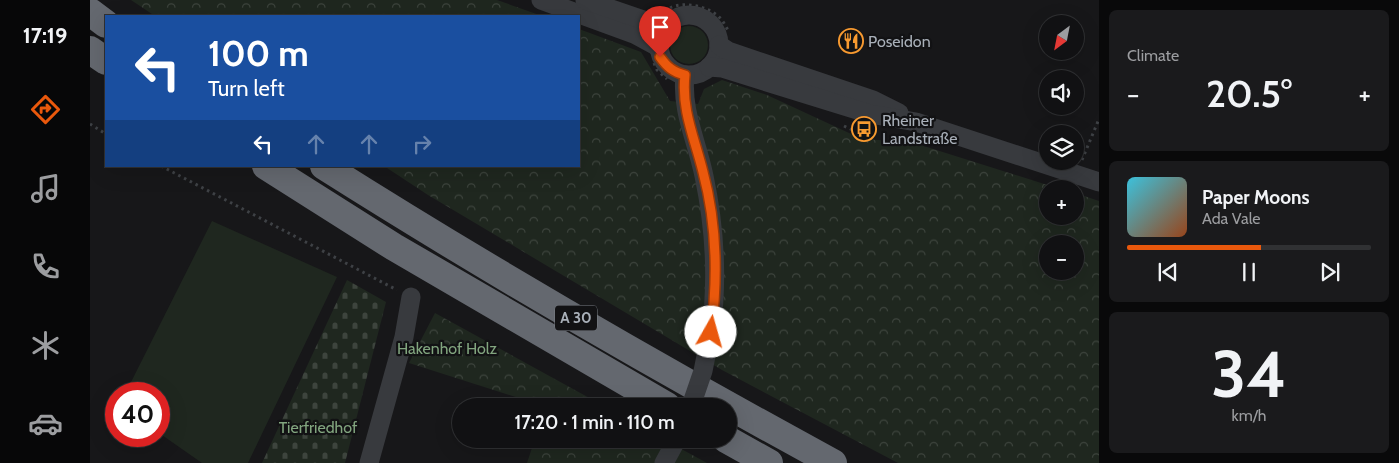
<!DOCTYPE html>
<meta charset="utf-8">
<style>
:root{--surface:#111113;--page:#1a1a1c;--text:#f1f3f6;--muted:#9c9da0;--line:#303133;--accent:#ea580c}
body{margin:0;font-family:Cabin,sans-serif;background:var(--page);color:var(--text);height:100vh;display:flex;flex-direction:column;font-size:19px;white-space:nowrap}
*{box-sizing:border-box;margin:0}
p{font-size:16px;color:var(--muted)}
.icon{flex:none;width:28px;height:28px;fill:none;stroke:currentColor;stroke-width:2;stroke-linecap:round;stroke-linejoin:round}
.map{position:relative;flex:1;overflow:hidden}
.details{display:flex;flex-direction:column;gap:10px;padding:10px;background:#09090a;width:300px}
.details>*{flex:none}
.banner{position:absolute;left:15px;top:15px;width:475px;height:152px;border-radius:0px;box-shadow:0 5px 20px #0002,0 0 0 1px var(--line);background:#1a4fa0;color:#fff;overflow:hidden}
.needle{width:32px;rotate:212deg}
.fabs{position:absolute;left:949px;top:15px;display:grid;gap:10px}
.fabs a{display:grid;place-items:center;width:45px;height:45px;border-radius:50%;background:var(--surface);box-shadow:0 5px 20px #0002,0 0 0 1px var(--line);font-size:25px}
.speed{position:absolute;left:15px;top:382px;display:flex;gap:10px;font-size:25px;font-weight:700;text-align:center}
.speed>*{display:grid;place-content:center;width:65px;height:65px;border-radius:50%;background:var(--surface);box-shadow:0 5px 20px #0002,0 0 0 1px var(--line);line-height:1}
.speed .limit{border:8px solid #d22;background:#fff;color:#111}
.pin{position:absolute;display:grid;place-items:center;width:42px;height:42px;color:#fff;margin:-51px -21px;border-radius:50% 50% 50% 0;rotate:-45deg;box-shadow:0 0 5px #0007}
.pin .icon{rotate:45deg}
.me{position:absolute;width:55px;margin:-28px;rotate:7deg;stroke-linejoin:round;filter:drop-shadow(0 0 4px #0008)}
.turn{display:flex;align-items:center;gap:18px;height:105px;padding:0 20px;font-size:22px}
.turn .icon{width:65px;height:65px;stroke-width:2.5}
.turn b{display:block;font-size:35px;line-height:42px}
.lanes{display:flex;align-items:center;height:48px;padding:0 20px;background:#0003;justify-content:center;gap:25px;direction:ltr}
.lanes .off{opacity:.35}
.big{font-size:38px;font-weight:600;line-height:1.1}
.details .tile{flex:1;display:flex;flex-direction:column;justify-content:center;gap:8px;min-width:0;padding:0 18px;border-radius:8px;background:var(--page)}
.details .dial{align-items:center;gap:0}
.dial b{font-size:65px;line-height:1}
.song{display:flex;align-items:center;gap:15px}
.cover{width:60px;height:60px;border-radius:8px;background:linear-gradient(135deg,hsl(190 70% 55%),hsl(20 70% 35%))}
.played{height:5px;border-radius:2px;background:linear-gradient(90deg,var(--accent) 55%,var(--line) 55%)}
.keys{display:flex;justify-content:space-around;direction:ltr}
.heat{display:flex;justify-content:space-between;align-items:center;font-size:28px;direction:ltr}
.trip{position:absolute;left:362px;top:398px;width:285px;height:50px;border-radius:25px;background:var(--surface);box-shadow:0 5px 20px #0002,0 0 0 1px var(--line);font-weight:600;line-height:50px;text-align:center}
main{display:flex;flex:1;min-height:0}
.menu{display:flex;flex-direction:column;width:90px;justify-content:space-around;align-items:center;background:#070708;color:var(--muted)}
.menu .icon{width:35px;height:35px}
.menu .current{color:var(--accent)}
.menu b{font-size:22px;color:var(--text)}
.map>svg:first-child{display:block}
</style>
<main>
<nav class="menu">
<b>17:19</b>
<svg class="icon current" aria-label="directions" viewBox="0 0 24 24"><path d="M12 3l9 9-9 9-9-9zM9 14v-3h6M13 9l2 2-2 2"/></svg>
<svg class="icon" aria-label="music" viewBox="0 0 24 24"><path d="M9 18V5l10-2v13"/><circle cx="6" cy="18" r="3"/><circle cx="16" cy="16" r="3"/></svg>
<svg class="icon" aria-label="phone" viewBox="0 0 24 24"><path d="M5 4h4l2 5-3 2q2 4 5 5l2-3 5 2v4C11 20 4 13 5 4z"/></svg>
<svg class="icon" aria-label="climate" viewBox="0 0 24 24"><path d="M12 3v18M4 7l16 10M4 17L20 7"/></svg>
<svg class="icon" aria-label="car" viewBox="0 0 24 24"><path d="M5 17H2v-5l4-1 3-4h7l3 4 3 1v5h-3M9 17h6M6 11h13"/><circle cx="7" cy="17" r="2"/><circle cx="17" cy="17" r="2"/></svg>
</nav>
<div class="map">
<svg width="1009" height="463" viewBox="0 0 1009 463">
<defs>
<pattern id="forest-crowns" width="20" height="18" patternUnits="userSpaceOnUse" patternTransform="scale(1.25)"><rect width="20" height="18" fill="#1f271f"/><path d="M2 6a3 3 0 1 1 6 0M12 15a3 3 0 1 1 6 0" fill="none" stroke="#3d443d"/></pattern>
<pattern id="cemetery-stones" width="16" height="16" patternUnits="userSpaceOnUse" patternTransform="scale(1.25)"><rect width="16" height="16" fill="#1f271f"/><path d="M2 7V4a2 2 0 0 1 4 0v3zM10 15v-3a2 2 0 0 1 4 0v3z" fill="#3d443d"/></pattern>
</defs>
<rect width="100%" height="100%" fill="#171719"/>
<g fill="#1f271f">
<circle cx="599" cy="45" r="19"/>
<path d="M 122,221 L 247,277 L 158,463 L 112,463 L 69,433 L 69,394 L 35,394 Z"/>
</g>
<g fill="url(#forest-crowns)" fill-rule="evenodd">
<path d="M 41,0 L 407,0 L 452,16 L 65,16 Z"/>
<path d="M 489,29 L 551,52 L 580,101 L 608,104 L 614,89 L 632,80 L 677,95 L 772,139 L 821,142 L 970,189 L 958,189 L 958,216 L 985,216 L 985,193 L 1009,201 L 1009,463 L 808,463 L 632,370 L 338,195 L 294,166 L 489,166 ZM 958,244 L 985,244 L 985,271 L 958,271 Z"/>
<path d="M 345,313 L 514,406 L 454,406 L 319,363 Z"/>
<path d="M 445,439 L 573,439 L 617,463 L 437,463 Z"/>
</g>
<path fill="url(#cemetery-stones)" d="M 257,280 L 296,302 L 255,463 L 172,463 Z"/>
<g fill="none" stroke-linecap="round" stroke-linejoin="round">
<g stroke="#3e4145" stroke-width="3" stroke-dasharray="2.5 4" stroke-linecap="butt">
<path d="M 580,8 C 593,1 618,6 629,17 C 633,20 635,26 638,30"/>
<path d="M 564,63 L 567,70 L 577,79"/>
<path d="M 0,124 L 16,134"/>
<path d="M 754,126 L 771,134 L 783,134"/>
<path d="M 992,160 L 1009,119"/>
<path d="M 71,166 L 307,290"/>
</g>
<g stroke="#383a3e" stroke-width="19">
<path d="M 451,0 L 544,34 L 568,47"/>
<path d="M 495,0 L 565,24 L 575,25"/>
<circle cx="599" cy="45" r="30"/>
<path d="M 629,45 L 638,51 L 783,100 L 809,113"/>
<path d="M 619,67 L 632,68 L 780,114 L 826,122 L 1009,182"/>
<path d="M 595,75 C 591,111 607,141 614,176 C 625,228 628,278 621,331"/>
<path d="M 279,463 L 314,337 L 321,297"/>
<path d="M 574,463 L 587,439"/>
</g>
<g stroke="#64686f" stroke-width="28">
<path d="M 0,12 L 16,24"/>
<path d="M 0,50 L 16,61"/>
<path d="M 176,166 L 304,247 L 577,406"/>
<path d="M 234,166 C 400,271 570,369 743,463"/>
<path d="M 636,439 L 679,463"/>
</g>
<path stroke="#383a3e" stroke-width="19" d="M 601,406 L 613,371 L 621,331"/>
</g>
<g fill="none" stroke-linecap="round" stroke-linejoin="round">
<defs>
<path id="route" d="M 570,57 C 577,67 583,72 595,75 C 591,110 605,139 613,172 C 627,224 628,278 621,332"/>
</defs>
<use href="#route" stroke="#983908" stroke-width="12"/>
<use href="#route" stroke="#ea580c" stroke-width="9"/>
</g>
<defs>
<symbol id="restaurant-ring" viewBox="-11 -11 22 22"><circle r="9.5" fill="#121214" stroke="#f89a30" stroke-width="1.5"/><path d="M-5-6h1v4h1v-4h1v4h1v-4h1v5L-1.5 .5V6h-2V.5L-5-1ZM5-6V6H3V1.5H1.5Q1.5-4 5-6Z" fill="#f89a30"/></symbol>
<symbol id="bus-ring" viewBox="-11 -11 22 22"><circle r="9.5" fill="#121214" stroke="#f89a30" stroke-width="1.5"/><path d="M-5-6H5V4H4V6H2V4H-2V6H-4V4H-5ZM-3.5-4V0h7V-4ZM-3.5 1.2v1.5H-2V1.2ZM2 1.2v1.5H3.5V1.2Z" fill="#f89a30"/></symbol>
</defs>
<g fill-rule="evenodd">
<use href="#restaurant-ring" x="747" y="27" width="28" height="28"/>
<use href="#bus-ring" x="760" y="115" width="28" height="28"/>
</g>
<g text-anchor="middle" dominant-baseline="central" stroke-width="4.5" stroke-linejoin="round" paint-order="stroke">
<rect fill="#121214" stroke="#7c8188" stroke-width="1" x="465" y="305.5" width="42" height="25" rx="4"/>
<g font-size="15" font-weight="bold" fill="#a9b0b9">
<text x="486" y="318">A 30</text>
</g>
<g font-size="16" fill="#a9b0b9" stroke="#121214" text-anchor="start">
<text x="778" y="41">Poseidon</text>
<text x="792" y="120">Rheiner<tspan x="792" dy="18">Landstraße</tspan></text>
</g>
<g font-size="16" fill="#82a57f" stroke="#121214">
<text x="357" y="348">Hakenhof Holz</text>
<text x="228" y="427">Tierfriedhof</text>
</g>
</g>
</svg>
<div class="fabs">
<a><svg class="needle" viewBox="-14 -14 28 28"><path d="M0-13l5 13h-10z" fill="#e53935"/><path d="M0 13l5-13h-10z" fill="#9c9da0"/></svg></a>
<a><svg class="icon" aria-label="sound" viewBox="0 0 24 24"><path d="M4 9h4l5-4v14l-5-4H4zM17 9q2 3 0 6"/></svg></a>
<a><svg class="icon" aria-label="layers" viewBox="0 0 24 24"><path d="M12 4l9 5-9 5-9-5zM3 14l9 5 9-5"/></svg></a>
<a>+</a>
<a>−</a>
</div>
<div class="speed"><div class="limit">40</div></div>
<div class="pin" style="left:570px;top:57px;background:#d93025"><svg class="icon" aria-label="arrive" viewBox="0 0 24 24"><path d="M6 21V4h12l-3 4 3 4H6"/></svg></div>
<svg class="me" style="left:621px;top:332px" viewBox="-20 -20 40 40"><circle r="19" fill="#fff"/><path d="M0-13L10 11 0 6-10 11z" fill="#ea580c"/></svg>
<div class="trip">17:20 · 1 min · 110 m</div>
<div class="banner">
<div class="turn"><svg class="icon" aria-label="left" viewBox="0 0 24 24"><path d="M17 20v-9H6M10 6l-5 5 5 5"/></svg><div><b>100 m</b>Turn left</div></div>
<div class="lanes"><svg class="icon" aria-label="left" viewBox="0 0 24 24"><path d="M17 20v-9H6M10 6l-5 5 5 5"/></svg><svg class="icon off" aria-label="ahead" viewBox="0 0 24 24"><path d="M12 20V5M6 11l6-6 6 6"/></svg><svg class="icon off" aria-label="ahead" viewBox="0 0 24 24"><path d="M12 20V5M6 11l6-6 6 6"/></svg><svg class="icon off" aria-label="right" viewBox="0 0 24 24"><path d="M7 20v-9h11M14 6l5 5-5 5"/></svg></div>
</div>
</div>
<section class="details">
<div class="tile"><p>Climate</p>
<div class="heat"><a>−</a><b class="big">20.5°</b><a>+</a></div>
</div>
<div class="tile">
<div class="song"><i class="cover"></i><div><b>Paper Moons</b><p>Ada Vale</p></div></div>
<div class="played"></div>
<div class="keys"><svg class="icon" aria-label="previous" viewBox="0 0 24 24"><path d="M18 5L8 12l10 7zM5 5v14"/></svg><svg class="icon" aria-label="pause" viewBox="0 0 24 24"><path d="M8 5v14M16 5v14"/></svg><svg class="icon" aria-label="next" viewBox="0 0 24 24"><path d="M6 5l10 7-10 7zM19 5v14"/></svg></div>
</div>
<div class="tile dial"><b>34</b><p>km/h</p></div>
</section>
</main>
